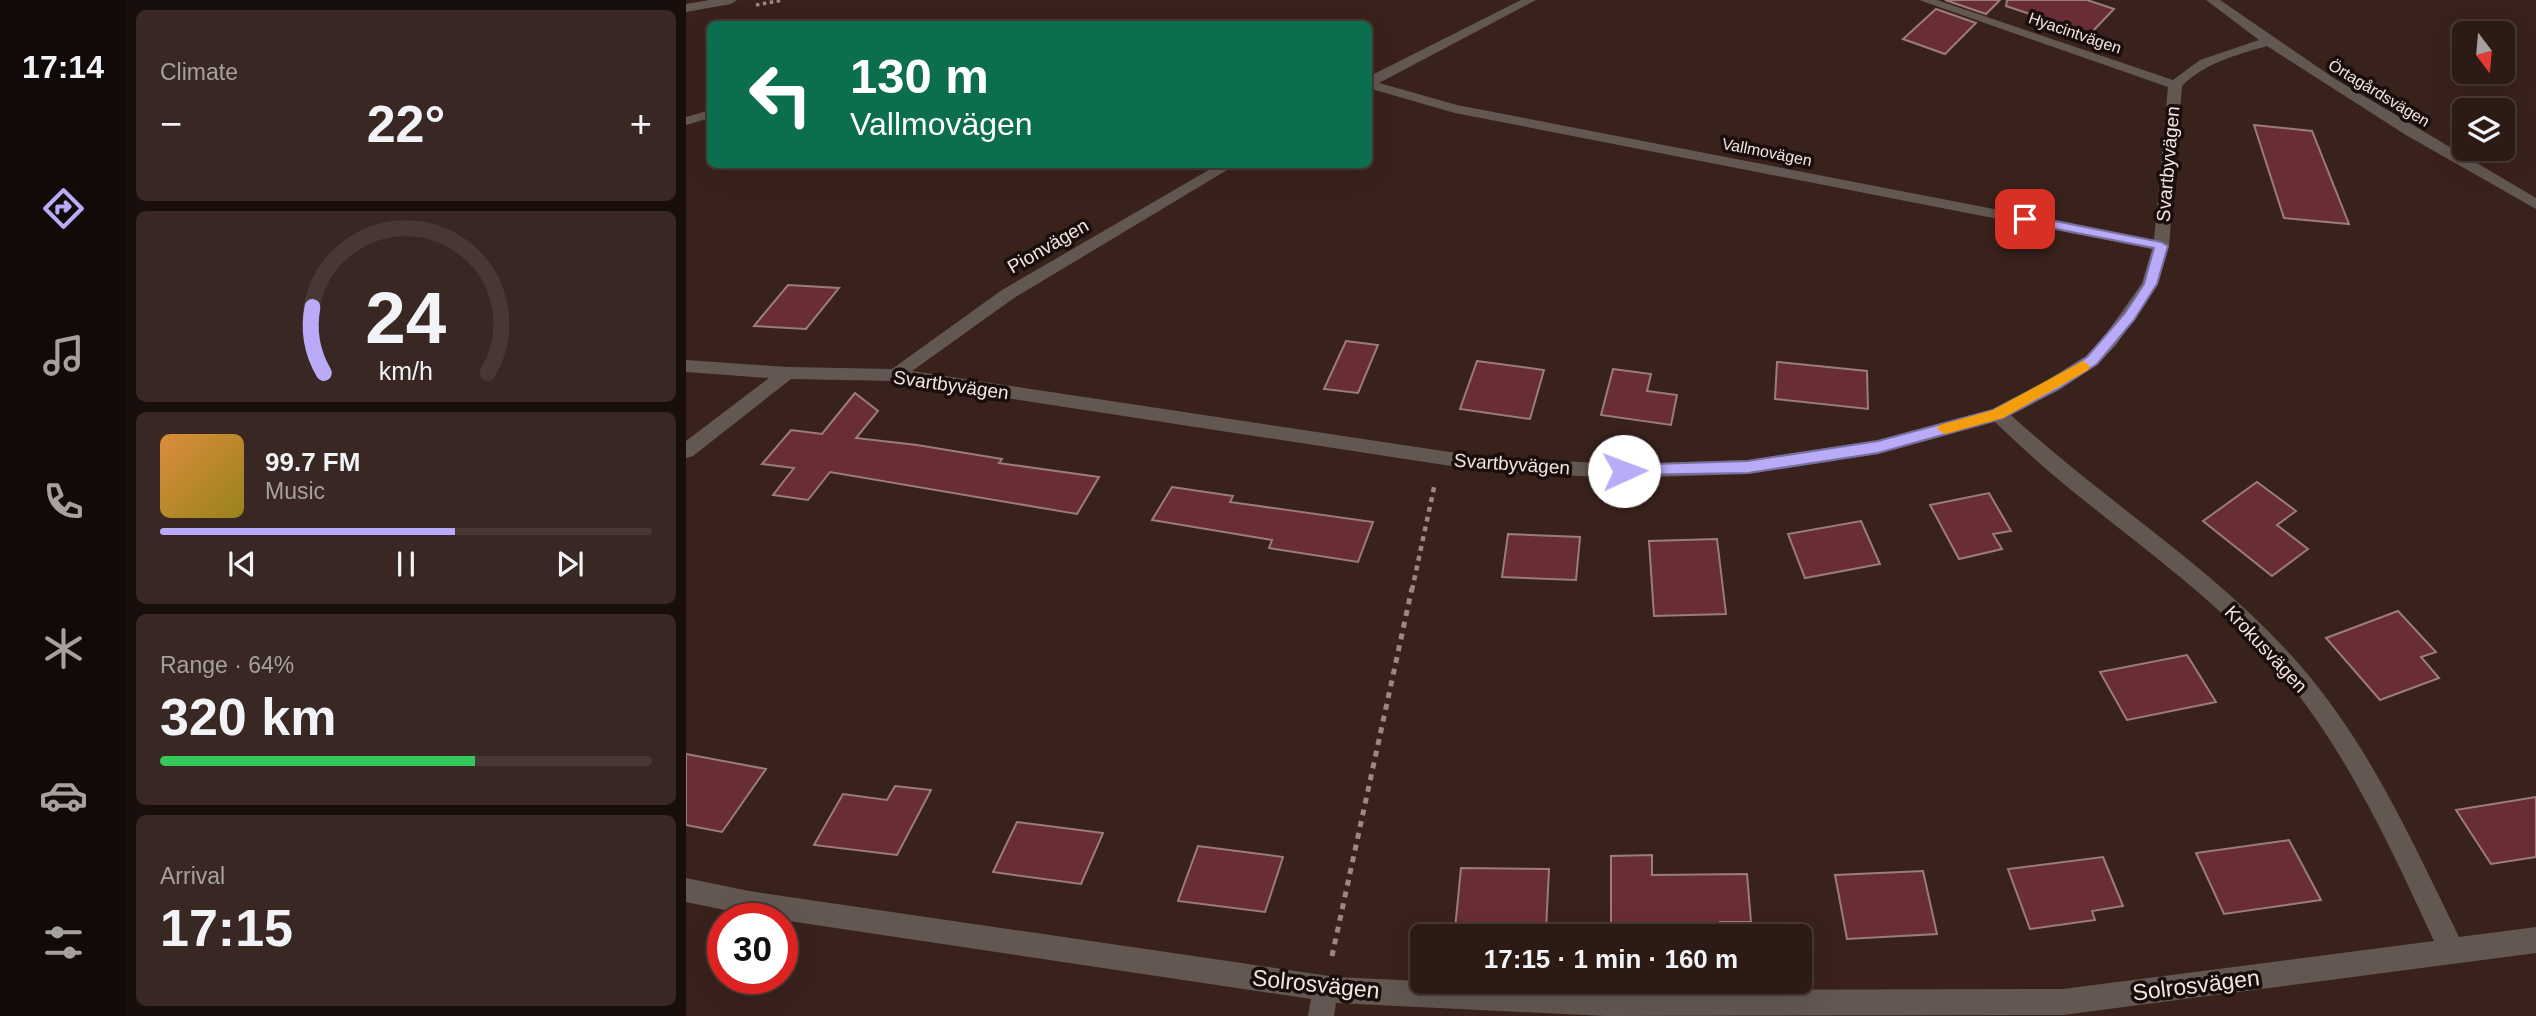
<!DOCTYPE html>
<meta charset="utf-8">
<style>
:root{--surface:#2c1a15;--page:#382722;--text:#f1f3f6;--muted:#a6a1a0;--line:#483834;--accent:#b9abf7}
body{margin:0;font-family:Arial,sans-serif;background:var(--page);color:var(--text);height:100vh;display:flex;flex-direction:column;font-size:26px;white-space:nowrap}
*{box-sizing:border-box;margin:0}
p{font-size:23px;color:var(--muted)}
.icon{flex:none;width:38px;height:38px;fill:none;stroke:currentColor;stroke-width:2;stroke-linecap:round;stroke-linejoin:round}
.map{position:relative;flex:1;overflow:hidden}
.details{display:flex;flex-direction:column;gap:10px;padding:10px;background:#180e0c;width:560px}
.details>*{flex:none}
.guide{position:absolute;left:21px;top:21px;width:665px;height:147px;border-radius:10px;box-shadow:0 7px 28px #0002,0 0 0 2px var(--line);background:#0b6e4f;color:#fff;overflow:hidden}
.needle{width:46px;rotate:164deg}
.fabs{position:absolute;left:1766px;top:21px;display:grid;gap:14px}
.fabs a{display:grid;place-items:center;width:63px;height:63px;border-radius:10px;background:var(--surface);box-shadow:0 7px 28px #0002,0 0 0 2px var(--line);font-size:35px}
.speed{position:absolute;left:21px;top:903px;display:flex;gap:14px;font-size:35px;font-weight:700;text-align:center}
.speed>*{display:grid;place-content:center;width:91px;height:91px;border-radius:50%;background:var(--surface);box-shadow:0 7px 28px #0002,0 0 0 2px var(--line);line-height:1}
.speed .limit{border:10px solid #d22;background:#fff;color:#111}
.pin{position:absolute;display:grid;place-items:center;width:60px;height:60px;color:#fff;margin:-30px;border-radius:14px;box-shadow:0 4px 10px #0006}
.me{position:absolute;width:77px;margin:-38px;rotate:88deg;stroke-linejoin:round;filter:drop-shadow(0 0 5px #0008)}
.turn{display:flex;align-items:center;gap:24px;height:147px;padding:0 28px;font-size:32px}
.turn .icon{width:91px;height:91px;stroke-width:2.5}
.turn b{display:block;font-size:49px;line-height:60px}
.big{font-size:52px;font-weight:700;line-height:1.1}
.details .widget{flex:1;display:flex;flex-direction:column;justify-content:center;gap:10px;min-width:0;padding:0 24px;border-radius:10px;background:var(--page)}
.details .dial{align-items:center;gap:0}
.dial svg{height:182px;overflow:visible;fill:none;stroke:var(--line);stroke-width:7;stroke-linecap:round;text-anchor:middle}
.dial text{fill:var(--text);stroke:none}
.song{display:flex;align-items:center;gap:21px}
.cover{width:84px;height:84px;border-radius:10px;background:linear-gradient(135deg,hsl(30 70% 55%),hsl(50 70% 35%))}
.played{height:7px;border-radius:4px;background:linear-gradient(90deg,var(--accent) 60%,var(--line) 60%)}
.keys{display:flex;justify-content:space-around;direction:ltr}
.heat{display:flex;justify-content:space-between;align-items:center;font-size:38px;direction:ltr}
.charge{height:10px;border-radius:5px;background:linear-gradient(90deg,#34c759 64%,var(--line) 0)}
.trip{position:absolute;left:724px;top:924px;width:402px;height:70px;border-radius:10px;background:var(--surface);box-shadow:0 7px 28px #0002,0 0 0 2px var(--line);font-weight:700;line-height:70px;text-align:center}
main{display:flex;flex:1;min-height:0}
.tab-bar{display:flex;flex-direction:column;width:126px;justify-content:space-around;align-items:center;background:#120a08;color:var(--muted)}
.tab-bar .icon{width:49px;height:49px}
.tab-bar .selected{color:var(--accent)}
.tab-bar b{font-size:32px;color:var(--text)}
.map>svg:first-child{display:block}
</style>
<main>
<nav class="tab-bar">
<b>17:14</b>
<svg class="icon selected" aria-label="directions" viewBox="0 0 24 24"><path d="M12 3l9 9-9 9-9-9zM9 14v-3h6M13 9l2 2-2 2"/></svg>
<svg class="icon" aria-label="music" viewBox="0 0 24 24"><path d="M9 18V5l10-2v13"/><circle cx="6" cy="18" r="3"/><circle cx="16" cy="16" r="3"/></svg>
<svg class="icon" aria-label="phone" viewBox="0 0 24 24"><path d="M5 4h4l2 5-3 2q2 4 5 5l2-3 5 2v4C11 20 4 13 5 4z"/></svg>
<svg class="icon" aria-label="climate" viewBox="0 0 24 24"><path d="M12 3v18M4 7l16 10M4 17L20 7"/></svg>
<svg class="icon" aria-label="car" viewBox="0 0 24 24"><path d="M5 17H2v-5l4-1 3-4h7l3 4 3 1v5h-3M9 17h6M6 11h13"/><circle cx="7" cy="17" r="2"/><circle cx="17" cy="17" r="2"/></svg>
<svg class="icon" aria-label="filters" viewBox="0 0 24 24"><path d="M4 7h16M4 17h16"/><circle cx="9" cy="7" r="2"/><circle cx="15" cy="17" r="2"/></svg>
</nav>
<section class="details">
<div class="widget"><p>Climate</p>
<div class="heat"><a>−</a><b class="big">22°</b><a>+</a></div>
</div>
<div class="widget dial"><svg viewBox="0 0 100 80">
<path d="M14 69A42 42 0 1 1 86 69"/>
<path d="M14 69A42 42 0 0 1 9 40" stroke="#b9abf7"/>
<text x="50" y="56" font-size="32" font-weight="700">24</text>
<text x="50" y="72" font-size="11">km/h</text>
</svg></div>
<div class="widget">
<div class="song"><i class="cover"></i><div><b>99.7 FM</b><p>Music</p></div></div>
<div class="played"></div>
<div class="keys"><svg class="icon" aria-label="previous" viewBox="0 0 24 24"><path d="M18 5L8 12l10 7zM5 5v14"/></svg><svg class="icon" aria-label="pause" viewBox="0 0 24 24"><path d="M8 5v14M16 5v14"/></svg><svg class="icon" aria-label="next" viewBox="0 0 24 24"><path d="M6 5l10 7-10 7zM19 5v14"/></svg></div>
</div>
<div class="widget"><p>Range · 64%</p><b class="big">320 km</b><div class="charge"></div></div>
<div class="widget"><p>Arrival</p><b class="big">17:15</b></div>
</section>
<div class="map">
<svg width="1850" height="1016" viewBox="0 0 1850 1016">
<rect width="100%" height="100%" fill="#3a221c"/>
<g fill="#692d35" stroke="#9b7c7e" stroke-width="2">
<path d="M 1259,0 L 1314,0 L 1300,14 Z"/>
<path d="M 1321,0 L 1401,0 L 1428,9 L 1404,34 L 1320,6 Z"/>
<path d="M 1250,9 L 1290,23 L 1259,54 L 1217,39 Z"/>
<path d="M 1568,125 L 1626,131 L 1663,224 L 1598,218 Z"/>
<path d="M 102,285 L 153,288 L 120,329 L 68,326 Z"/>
<path d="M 660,341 L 692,345 L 672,393 L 638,389 Z"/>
<path d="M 791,361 L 858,370 L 844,419 L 774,409 Z"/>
<path d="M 1091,362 L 1181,371 L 1182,409 L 1089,399 Z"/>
<path d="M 927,369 L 965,374 L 961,391 L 991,395 L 985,425 L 915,415 Z"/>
<path d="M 169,393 L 192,411 L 170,438 L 231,445 L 316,459 L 313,463 L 413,477 L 391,514 L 144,472 L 122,500 L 87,495 L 108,468 L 76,464 L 105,430 L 136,434 Z"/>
<path d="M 1571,482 L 1610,511 L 1591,525 L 1622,549 L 1586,576 L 1517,521 Z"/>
<path d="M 486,487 L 547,496 L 544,502 L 687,522 L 672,562 L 583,548 L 586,540 L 466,520 Z"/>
<path d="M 1303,493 L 1325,531 L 1307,534 L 1316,549 L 1273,559 L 1244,505 Z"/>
<path d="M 1175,521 L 1194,564 L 1119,578 L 1102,534 Z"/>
<path d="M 822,534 L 894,537 L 890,580 L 816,577 Z"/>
<path d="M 1031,539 L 1040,614 L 968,616 L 963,541 Z"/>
<path d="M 1712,611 L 1750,652 L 1735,657 L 1753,678 L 1694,700 L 1640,638 Z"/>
<path d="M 1501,655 L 1530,702 L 1441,720 L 1414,672 Z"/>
<path d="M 0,754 L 80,769 L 36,832 L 0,825 Z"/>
<path d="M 209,786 L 245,790 L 211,855 L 128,845 L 157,794 L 201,800 Z"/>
<path d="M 1850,797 L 1850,857 L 1805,864 L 1770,810 Z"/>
<path d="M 331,822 L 417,833 L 395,884 L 307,872 Z"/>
<path d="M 1603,840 L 1635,900 L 1538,914 L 1510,853 Z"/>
<path d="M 512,846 L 597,857 L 579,912 L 492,901 Z"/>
<path d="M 966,855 L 966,875 L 1061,874 L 1065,922 L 1034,922 L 1035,936 L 925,936 L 925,856 Z"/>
<path d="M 1417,857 L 1437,906 L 1406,911 L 1409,920 L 1344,929 L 1322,869 Z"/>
<path d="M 775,868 L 863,869 L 860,930 L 769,929 Z"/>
<path d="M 1237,871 L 1251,934 L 1161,939 L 1149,875 Z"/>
</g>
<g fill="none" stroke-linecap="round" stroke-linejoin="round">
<path stroke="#9c8782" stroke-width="3.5" stroke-dasharray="3.5 3.5" stroke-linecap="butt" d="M 70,5 L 97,0"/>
<path stroke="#9c8782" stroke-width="4.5" stroke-dasharray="5 5" stroke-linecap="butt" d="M 726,590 L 749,483"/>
<path stroke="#9c8782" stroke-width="5" stroke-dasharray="6 6" stroke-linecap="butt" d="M 646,956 L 726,588"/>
<g fill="#635851" fill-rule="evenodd">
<path d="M 835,0 L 850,0 L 693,83 L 771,105 L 1468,240 L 1482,87 L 1233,0 L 1251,0 L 1487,80 L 1514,60 L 1573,40 L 1520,0 L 1534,0 L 1649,79 L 1850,198 L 1850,209 L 1720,135 L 1581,46 C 1550,55 1519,63 1496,86 L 1483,246 L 1472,284 L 1430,345 L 1412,364 L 1373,390 L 1325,415 C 1418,501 1529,568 1613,664 C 1683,744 1727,843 1773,937 L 1850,927 L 1850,953 L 1377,1015 L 920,1016 L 650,1003 L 648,1016 L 622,1016 L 625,999 L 63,915 L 0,902 L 0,878 L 63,891 L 650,977 L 921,990 L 1377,989 L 1748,941 C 1706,850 1663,756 1599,678 C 1532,599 1446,541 1367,475 C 1347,458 1328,440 1309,422 L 1192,454 L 1062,474 L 938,478 L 804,472 L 209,381 L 105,379 L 7,456 L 0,458 L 0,441 L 83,378 L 0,372 L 0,360 L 101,367 L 206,369 L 316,290 L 533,164 L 551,164 L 328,298 L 226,371 L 804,458 L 938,464 L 1062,460 L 1192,440 L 1307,409 L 1361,380 L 1400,356 L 1418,337 L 1456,283 L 1466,249 L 769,113 L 682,88 L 682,77 Z"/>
<path d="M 24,110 L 24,118 L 0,125 L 0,117 Z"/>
</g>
<path fill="#635851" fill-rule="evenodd" d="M 24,0 L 51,0 L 45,4 L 0,12 L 0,4 Z"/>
</g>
<path fill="#b9abf7" stroke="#786fa1" stroke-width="2" d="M 1339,215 L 1475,242 L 1482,246 L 1471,284 L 1448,320 L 1411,364 L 1372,389 L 1317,418 L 1192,453 L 1062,473 L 932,475 L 930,471 L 938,465 L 1062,461 L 1192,441 L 1307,410 L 1362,382 L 1401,357 L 1439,313 L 1458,284 L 1468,248 L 1335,222 L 1333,219 Z"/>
<path fill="#f59e0b" d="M 1397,361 L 1404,366 L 1402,370 L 1317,418 L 1259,434 L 1251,429 L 1254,425 L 1307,410 Z"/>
<g text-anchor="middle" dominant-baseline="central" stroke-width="7" stroke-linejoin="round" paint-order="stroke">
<g font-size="16" fill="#f4e3df" stroke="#190e0c">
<text transform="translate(1389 33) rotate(19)">Hyacintvägen</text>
<text transform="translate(1693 93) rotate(31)">Örtagårdsvägen</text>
<text transform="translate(1081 152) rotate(11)">Vallmovägen</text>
</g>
<g font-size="19" fill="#f4e3df" stroke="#190e0c">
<text transform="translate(1482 164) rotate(-85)">Svartbyvägen</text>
<text transform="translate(362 246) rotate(-30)">Pionvägen</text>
<text transform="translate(265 385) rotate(8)">Svartbyvägen</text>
<text transform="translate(826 464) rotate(4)">Svartbyvägen</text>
<text transform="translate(1580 649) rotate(47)">Krokusvägen</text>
</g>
<g font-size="23" fill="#f4e3df" stroke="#190e0c">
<text transform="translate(630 984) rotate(6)">Solrosvägen</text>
<text transform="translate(1510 985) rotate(-7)">Solrosvägen</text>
</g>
</g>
</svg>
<div class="fabs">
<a><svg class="needle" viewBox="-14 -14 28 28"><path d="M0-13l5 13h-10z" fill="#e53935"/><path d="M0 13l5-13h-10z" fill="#a6a1a0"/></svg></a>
<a><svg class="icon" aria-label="layers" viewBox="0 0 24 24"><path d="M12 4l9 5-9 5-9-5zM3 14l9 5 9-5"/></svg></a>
</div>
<div class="speed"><div class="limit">30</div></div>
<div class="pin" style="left:1339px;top:219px;background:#d93025"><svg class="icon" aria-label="arrive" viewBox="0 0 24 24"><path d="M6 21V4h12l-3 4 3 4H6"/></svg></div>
<svg class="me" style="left:938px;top:471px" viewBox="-20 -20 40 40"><circle r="19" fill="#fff"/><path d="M0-13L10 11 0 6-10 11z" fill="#b9abf7"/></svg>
<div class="trip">17:15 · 1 min · 160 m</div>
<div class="guide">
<div class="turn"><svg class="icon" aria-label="left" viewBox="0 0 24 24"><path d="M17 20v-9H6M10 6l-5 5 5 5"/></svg><div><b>130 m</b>Vallmovägen</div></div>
</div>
</div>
</main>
